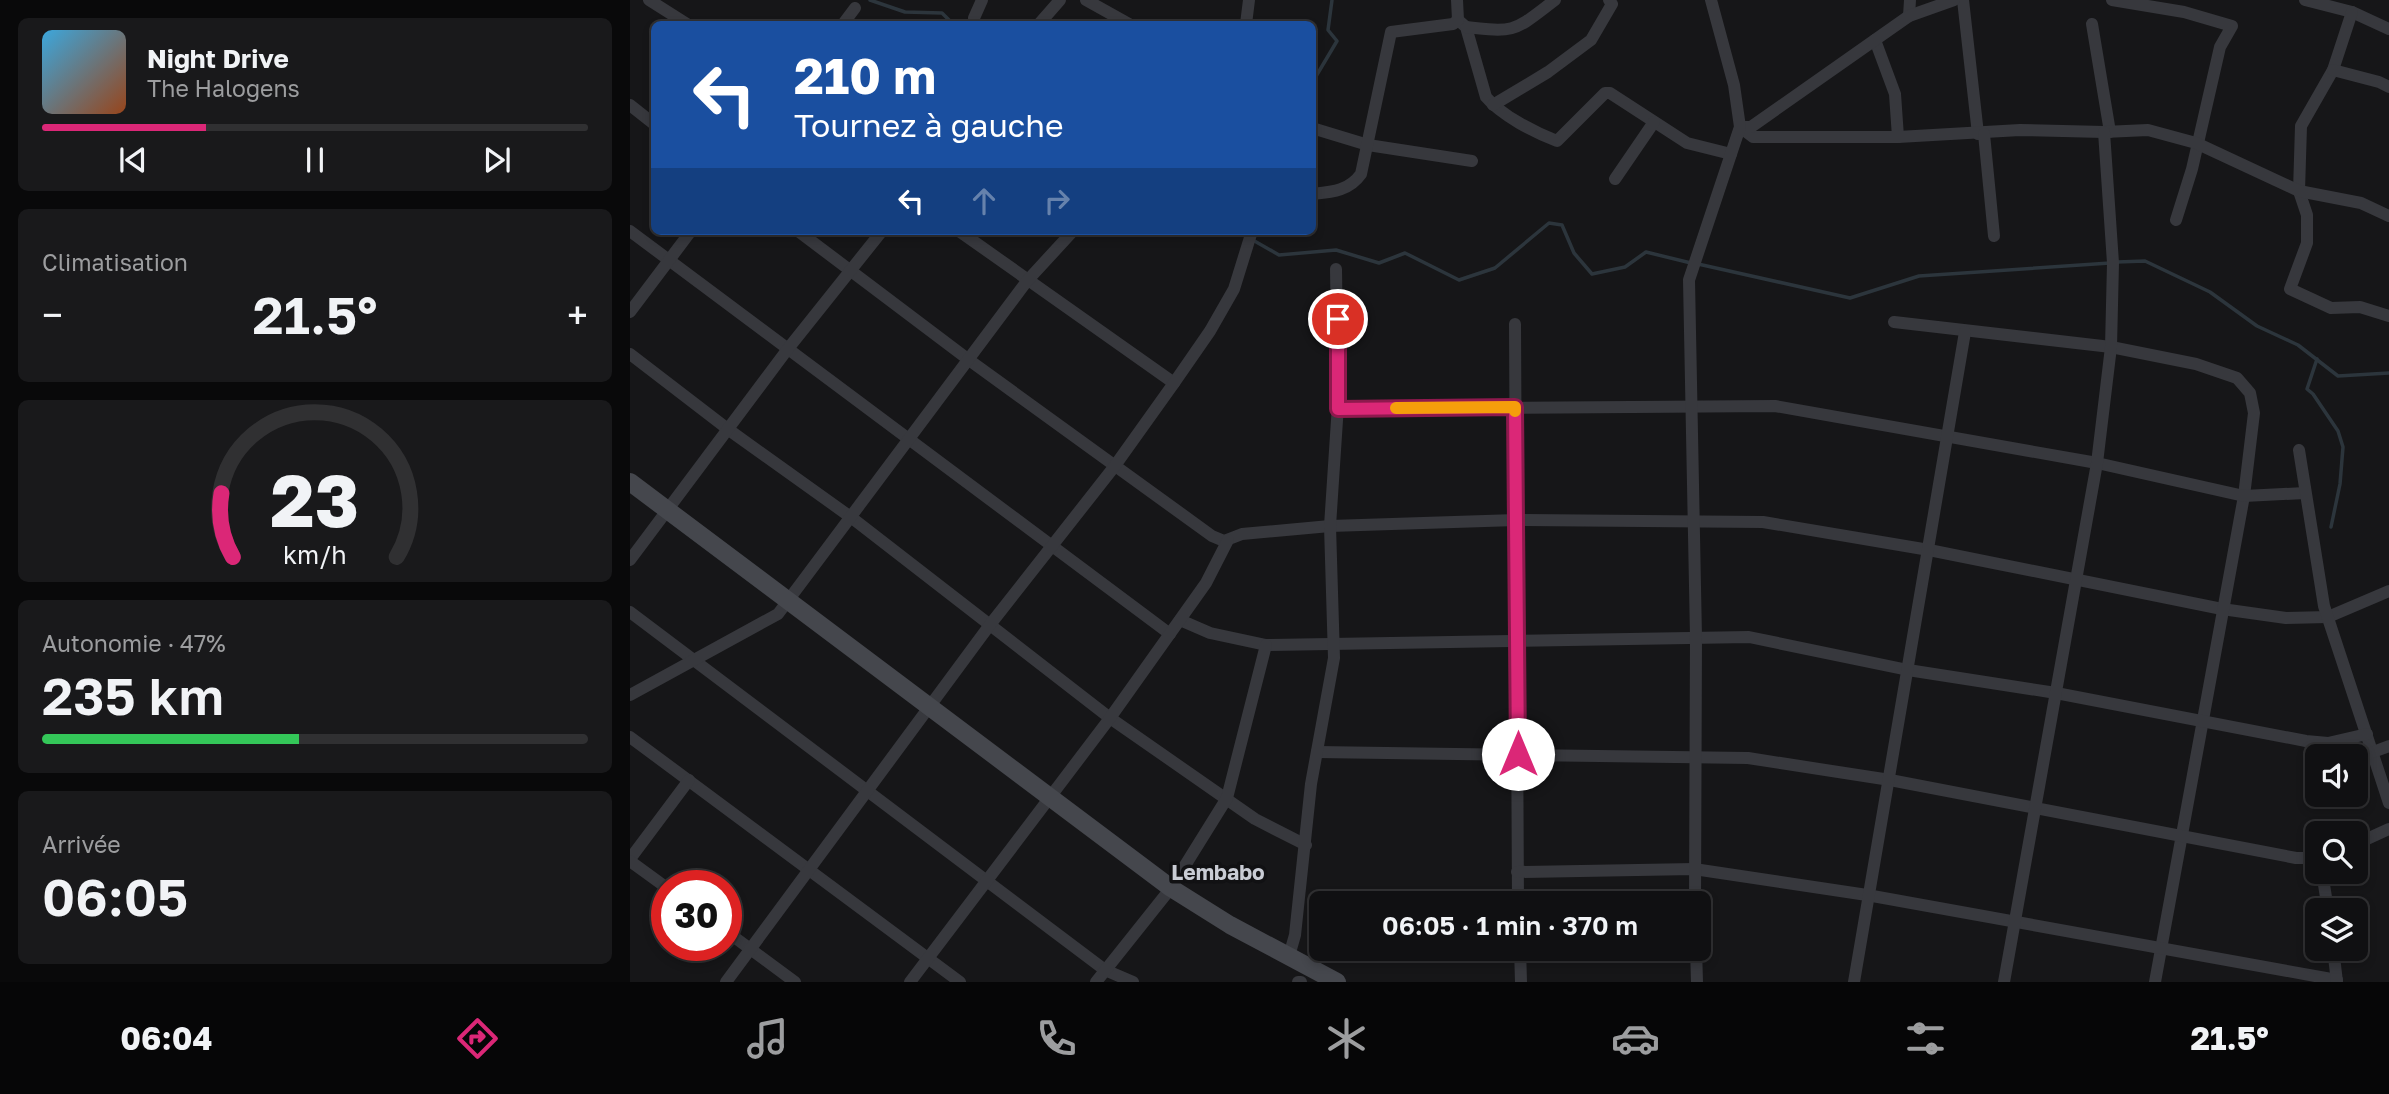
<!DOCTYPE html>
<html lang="fr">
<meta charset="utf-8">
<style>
:root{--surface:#101012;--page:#19191b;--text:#f1f3f6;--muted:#9c9d9f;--line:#303032;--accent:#db2777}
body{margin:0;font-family:"Golos Text",sans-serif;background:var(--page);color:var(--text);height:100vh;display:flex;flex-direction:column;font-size:26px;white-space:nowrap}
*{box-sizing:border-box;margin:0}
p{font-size:23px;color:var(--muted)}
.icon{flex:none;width:38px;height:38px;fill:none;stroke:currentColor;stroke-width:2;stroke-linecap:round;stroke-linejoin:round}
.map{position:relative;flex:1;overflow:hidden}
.panel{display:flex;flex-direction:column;gap:18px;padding:18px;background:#09090a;width:630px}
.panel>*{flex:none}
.banner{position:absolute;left:21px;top:21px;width:665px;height:214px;border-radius:10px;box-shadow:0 4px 10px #0003,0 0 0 2px var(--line);background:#1a4fa0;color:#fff;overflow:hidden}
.fabs{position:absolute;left:1675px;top:744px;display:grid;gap:14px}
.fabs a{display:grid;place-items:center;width:63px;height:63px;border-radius:10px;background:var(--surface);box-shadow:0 4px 10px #0003,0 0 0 2px var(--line);font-size:35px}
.speed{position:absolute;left:21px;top:870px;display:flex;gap:14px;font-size:35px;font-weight:700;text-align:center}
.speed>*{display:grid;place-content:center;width:91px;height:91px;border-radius:50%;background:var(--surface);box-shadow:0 4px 10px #0003,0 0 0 2px var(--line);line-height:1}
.speed .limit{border:10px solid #d22;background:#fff;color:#111}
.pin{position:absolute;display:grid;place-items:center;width:60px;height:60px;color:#fff;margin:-30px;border:4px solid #fff;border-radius:50%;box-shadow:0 2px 7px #0007}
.me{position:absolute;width:77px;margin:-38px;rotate:0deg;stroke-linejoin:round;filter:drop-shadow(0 0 5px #0008)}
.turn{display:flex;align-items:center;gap:24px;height:147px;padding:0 28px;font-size:32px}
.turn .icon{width:91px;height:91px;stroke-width:2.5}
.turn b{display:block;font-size:49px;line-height:60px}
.lanes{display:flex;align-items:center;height:66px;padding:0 28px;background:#0003;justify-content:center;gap:35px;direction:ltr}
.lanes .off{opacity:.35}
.big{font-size:52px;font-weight:600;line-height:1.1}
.panel .card{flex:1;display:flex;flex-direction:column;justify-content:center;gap:10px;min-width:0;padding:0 24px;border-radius:10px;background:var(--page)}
.panel .dial{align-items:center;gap:0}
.dial svg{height:182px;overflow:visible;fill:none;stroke:var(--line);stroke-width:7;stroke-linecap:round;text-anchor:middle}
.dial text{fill:var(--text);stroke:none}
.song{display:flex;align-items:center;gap:21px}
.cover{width:84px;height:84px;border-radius:10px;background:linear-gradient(135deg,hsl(200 70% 55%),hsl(20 70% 35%))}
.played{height:7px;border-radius:4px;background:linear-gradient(90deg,var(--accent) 30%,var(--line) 30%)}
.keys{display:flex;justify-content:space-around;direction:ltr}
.heat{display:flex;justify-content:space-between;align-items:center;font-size:38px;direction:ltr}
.charge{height:10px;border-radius:5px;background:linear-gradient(90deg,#34c759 47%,var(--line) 0)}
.trip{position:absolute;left:679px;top:891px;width:402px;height:70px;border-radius:10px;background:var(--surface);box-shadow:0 4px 10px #0003,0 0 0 2px var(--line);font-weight:600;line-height:70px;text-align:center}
.tabs{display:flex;height:112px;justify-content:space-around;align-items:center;background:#060607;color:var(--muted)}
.tabs .icon{width:49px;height:49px}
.tabs .current{color:var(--accent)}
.tabs b{font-size:32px;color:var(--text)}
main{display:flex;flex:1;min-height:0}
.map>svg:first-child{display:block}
</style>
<main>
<section class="panel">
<div class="card">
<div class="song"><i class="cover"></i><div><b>Night Drive</b><p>The Halogens</p></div></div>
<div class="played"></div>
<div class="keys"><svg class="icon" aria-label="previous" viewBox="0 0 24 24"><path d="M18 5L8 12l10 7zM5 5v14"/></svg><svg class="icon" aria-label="pause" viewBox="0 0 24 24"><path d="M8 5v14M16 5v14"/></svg><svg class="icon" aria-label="next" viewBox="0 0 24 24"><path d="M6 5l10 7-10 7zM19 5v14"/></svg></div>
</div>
<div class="card"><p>Climatisation</p>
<div class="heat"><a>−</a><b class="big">21.5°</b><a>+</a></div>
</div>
<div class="card dial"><svg viewBox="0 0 100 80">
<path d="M14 69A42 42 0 1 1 86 69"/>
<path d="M14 69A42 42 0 0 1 9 41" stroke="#db2777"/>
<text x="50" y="56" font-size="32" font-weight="700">23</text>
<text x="50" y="72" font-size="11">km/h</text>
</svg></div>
<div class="card"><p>Autonomie · 47%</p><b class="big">235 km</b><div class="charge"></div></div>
<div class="card"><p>Arrivée</p><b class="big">06:05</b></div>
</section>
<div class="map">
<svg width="1759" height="982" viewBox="0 0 1759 982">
<rect width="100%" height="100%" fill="#161618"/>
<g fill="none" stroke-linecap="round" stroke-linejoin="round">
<g stroke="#2c353c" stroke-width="3.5">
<path d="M 240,0 L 275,12 L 312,13 L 323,24"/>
<path d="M 682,83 L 707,41 L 698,30 L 702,0"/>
<path d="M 607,231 L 649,255 L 706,250 L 749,263 L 775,253 L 829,280 L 865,268 L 919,223 L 932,225 L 944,253 L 962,274 L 995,267 L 1016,252 L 1061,263"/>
<path d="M 1487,262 L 1515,261 L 1580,292 L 1627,326 L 1668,345 L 1708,376 L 1759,373"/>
<path d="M 1068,264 L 1220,298 L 1289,276 L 1480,263"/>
<path d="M 1687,359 L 1677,389 L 1683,394 L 1708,431 L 1713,447 L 1710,484 L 1701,527"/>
</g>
<g stroke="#37383d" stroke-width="12">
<path d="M 19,0 L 57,24"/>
<path d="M 456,0 L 499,24"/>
<path d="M 1333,0 L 1348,134"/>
<path d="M 1482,0 L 1554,12 L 1602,26 L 1590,47 L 1562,169 L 1546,220"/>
<path d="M 1675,0 L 1722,12 L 1759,29"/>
<path d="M 1722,12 L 1703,70 L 1671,126 L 1669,191 L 1677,215 L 1677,243 L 1660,289 L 1701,308 L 1730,307 L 1759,316"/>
<path d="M 1279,16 L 1280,0"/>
<path d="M 344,18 L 352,0"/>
<path d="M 828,20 L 836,27 L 856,97 C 872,116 904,132 927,141 L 975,93 L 980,93 L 1057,143 L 1101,154"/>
<path d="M 213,24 L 225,8"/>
<path d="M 409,24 L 430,0"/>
<path d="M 616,24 L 619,0"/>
<path d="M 1462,24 L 1480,132"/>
<path d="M 836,27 C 887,33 884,31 925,0"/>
<path d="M 1245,40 L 1265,94 L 1268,137"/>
<path d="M 1703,70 L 1749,82 L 1759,87"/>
<path d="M 0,105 L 24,124"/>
<path d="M 863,105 L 918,72 L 961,40 L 982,4 L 979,0"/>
<path d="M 1110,127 L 1123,137 L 1268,137 L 1390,130 L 1474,132 L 1518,130 L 1566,143 L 1669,191 L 1731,203 L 1759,216"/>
<path d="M 1110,127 L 1121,127 L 1279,16 L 1324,0"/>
<path d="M 682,128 L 738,145 L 842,161"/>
<path d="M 1354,134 L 1364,236"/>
<path d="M 985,179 L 1024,122"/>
<path d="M 682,194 C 702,192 719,191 731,174 L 761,32 L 823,24 L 828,20 L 827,0"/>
<path d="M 0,231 L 540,634"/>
<path d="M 168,231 L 339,360 L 582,536 L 594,541 L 612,534 L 700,526 L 886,520 L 1133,522 L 1299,550 L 1592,609 L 1656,618 L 1698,617 L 1759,591"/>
<path d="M 329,231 L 544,383"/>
<path d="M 0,312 L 61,231"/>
<path d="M 1264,322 L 1481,347 L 1566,364 L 1607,378 L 1620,393 L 1624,413 L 1614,496 L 1525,982"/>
<path d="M 885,324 L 888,903"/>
<path d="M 0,354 L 99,430 L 222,518 L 480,718 L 625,819 L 676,845"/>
<path d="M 708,409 L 1145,406 L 1467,463 L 1614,496 L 1675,493"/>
<path d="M 1669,450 L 1694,606 L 1759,803"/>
<path d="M 0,560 L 157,350 L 252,231"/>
<path d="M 0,612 L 475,970 L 503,982"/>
<path d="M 550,620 L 580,633 L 636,645 L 1119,637 L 1278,670 L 1426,693 L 1676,741 L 1698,743 L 1737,734"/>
<path d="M 0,695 L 148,614 L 397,281 L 443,231"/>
<path d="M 0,737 L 330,982"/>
<path d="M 687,752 L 1118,758 L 1260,780 L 1666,858 L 1687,858"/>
<path d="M 1743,752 L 1759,746"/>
<path d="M 1726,844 L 1759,829"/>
<path d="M 0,859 L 59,780"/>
<path d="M 0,861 L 37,888"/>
<path d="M 887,872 L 1064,869 L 1237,895 L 1707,980"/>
<path d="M 1692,872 L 1698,910"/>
<path d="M 1065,903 L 1066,637 L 1059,280 L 1110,127 L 1104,85 L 1081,0"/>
<path d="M 96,931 L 165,982"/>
<path d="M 890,948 L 891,982"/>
<path d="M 1066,948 L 1067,982"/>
<path d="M 1703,948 L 1707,982"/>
<path d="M 659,956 L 665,935 L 681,784 L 704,658 L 700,526 L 708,405 L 706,269"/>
<path d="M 96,982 L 359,626 L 484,467 L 544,383 L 580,331 L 604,289 L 622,231"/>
<path d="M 280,982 L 480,718 L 576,583 L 598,540"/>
<path d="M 466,982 L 541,888 L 597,798 L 636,645"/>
<path d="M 668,982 L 671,982"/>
<path d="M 1224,982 L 1335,332"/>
<path d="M 1374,982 L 1467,463 L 1481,347 L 1483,263 L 1474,132"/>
</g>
<path stroke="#45474d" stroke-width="18" d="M 0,482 L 541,888 L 600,925 L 707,982"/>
</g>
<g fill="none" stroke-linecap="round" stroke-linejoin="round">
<defs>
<path id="route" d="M 708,319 L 708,409 L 885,407 L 888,754"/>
</defs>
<use href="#route" stroke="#8e194d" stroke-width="18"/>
<use href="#route" stroke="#db2777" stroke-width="12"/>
<path stroke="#f59e0b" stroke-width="12" d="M 766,408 L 885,407 L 885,411"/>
</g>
<g text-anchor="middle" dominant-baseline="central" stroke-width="7" stroke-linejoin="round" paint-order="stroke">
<g font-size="21" font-weight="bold" fill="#c9ccd4" stroke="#111113">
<text x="588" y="872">Lembabo</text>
</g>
</g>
</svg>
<div class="fabs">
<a><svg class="icon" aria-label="sound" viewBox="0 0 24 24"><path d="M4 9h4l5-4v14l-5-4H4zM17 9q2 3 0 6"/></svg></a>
<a><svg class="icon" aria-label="search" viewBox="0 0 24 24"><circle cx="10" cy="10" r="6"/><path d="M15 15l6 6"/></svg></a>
<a><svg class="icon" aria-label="layers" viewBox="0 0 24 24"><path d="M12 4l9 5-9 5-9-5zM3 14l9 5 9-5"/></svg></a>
</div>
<div class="speed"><div class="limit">30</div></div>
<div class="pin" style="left:708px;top:319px;background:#d93025"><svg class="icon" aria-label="arrive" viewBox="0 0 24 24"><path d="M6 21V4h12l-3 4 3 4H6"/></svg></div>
<svg class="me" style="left:888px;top:754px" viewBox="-20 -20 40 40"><circle r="19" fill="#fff"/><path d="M0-13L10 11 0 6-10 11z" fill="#db2777"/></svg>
<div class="trip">06:05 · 1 min · 370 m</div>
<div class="banner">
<div class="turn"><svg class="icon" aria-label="left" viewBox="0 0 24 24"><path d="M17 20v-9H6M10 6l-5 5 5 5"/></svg><div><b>210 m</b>Tournez à gauche</div></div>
<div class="lanes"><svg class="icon" aria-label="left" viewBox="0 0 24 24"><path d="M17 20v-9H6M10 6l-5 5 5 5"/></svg><svg class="icon off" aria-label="ahead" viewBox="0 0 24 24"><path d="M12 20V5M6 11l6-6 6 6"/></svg><svg class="icon off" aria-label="right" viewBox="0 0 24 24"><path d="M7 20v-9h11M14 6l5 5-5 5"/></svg></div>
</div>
</div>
</main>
<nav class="tabs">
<b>06:04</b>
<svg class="icon current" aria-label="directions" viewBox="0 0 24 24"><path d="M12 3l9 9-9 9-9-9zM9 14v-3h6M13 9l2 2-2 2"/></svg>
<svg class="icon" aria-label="music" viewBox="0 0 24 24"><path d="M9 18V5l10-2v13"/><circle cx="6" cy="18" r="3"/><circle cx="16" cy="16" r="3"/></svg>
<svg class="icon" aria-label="phone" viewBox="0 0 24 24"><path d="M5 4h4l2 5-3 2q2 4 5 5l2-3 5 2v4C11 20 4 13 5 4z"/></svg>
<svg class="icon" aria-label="climate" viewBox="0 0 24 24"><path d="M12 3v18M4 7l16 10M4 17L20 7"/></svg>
<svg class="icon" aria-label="car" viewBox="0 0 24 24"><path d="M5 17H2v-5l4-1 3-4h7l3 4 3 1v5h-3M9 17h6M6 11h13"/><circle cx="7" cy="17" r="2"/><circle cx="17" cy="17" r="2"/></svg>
<svg class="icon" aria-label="filters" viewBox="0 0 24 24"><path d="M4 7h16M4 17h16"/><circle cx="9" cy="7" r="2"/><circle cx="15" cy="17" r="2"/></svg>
<b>21.5°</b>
</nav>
